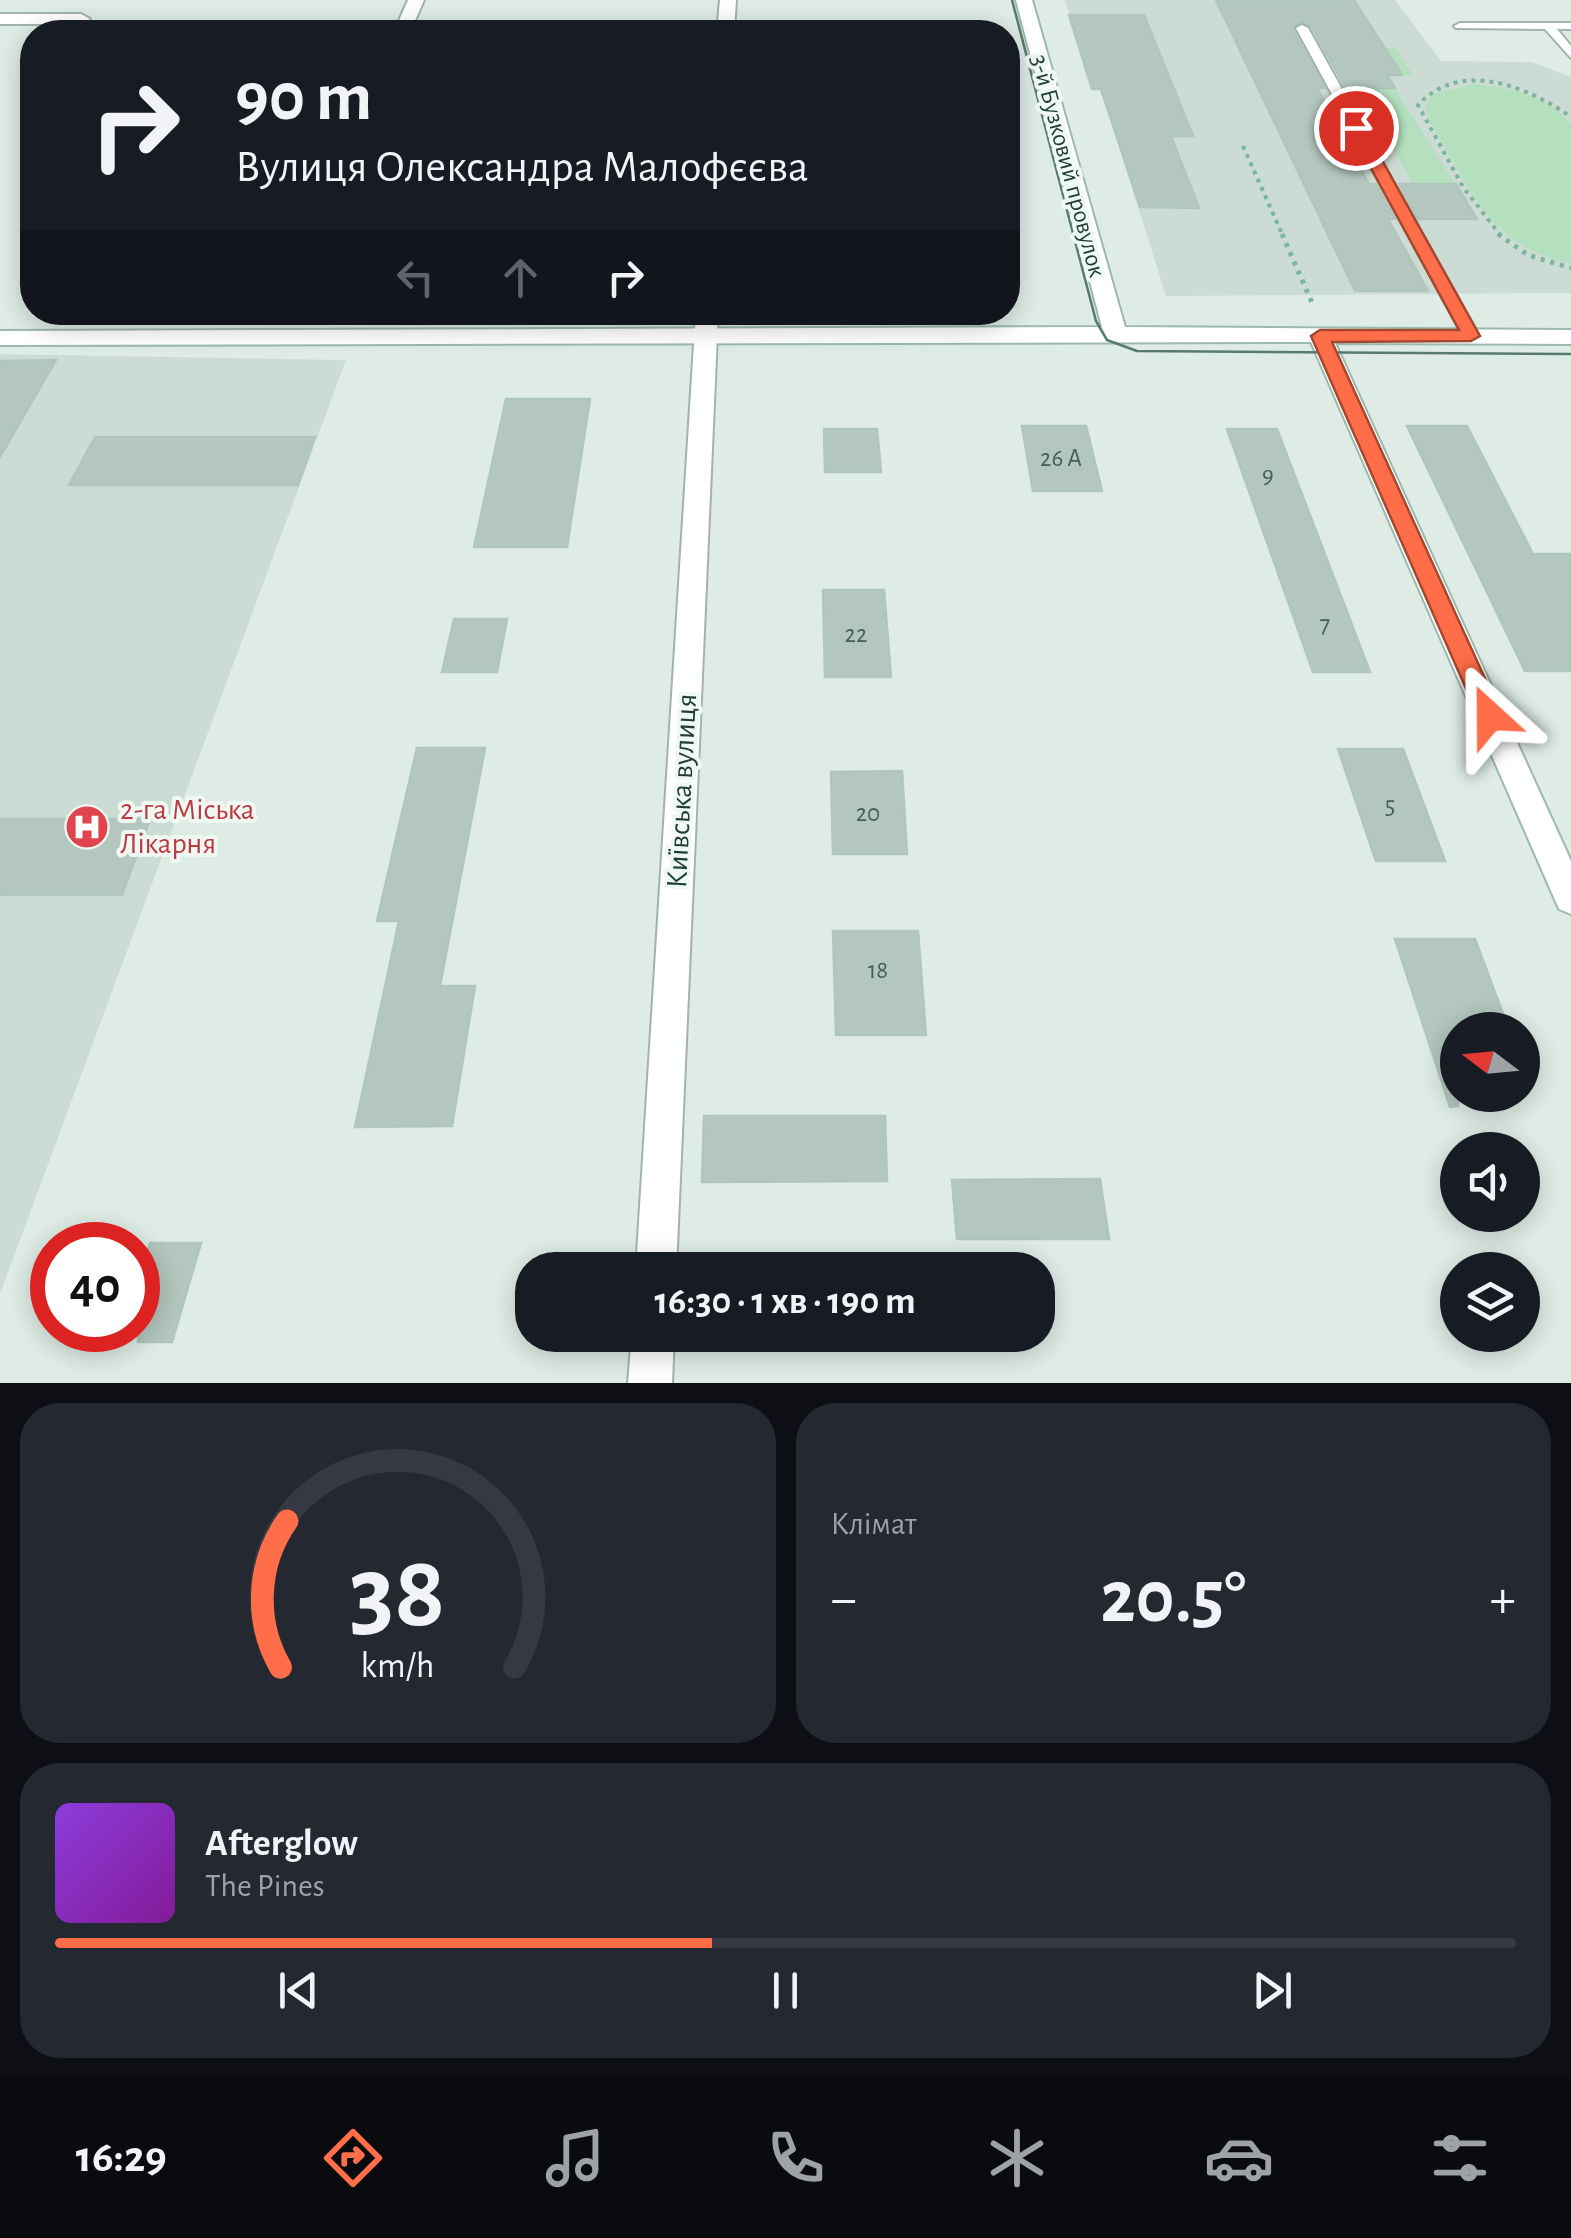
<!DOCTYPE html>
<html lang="uk">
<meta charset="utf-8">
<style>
:root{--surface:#171b24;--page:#242831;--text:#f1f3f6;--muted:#9ea1a6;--line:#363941;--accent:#ff6e49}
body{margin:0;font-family:"Alegreya Sans",sans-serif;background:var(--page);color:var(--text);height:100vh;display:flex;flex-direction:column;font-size:38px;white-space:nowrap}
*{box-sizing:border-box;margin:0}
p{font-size:32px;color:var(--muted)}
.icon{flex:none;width:55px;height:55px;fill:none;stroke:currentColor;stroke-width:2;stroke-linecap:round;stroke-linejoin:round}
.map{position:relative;height:1383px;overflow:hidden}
.details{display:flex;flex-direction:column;gap:20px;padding:20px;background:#0d0f14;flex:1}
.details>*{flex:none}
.guide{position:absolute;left:20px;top:20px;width:1000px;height:305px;border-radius:40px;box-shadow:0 5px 25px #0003;background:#171b24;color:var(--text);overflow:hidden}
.needle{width:65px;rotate:286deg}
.controls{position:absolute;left:1440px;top:1012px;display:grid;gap:20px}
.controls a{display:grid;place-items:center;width:100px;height:100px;border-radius:50%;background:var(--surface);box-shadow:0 5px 25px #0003;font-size:50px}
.speed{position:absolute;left:30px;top:1222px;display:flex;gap:20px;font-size:50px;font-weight:700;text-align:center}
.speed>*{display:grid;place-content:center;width:130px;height:130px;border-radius:50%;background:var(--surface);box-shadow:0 5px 25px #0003;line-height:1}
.speed .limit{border:15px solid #d22;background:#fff;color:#111}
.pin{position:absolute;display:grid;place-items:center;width:85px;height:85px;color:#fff;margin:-42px;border:5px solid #fff;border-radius:50%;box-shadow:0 2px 10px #0007}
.me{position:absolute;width:110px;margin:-55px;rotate:336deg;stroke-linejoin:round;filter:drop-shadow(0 0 8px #0008)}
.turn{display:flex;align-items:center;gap:35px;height:210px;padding:0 50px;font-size:45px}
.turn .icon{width:130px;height:130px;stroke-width:2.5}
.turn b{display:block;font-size:70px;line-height:85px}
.lanes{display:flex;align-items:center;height:95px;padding:0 50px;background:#0003;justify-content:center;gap:50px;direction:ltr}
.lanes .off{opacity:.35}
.big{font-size:75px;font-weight:700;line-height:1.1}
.details .card{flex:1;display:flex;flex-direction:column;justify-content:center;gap:15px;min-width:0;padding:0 35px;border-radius:40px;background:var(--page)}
.details .dial{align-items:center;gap:0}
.dial svg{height:260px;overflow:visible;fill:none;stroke:var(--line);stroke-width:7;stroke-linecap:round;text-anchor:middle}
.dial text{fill:var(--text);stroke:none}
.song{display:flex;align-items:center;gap:30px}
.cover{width:120px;height:120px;border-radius:15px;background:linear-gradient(135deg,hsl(270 70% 55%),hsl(290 70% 35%))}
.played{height:10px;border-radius:5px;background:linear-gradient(90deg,var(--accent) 45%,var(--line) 45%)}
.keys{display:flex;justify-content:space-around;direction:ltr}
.heat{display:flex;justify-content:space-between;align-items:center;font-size:55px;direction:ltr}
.details .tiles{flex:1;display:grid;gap:20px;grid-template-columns:1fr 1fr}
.card:last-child{grid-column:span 2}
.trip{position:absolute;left:515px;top:1252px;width:540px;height:100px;border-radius:40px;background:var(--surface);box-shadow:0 5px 25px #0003;font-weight:700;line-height:100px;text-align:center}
.tabs{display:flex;height:160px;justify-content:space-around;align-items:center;background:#090b0e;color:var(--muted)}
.tabs .icon{width:70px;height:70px}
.tabs .current{color:var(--accent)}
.tabs b{font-size:45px;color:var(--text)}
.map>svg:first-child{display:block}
</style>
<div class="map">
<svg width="1571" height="1383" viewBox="0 0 1571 1383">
<rect width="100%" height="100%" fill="#deece5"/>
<g fill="#ccdcd4">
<path d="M 1065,0 L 1395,0 L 1441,61 L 1532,62 L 1571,77 L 1571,293 L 1166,296 L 1101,89 L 1092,89 Z"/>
<path d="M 0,354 L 346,360 L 0,1294 Z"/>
</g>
<g fill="#b4e0be">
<path d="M 1333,48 L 1395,48 L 1413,75 L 1387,76 L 1477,219 L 1434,219 Z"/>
<path d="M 1472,84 C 1508,87 1547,94 1571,125 L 1571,263 C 1489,248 1468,185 1429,120 L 1425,107 L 1432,95 Z"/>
</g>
<g fill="#b3c7be" stroke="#b0c6bc" stroke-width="2.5">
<path d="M 1216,0 L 1354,0 L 1402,75 L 1387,75 L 1395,88 L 1346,88 L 1311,26 L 1300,22 L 1293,30 L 1325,88 L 1317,88 L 1369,184 L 1376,184 L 1395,219 L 1388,219 L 1428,291 L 1355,291 Z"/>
<path d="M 1069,15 L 1144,15 L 1193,136 L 1171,136 L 1199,208 L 1140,207 L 1101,89 L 1092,89 Z"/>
<path d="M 1399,184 L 1456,184 L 1477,219 L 1418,219 Z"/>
<path d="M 56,360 L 0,457 L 0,361 Z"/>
<path d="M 506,399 L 590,399 L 567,547 L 474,547 Z"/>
<path d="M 1022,426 L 1086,426 L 1102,491 L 1033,491 Z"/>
<path d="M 1407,426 L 1467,426 L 1533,554 L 1571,554 L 1571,671 L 1525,671 Z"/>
<path d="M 824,429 L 877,429 L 881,472 L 825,472 Z"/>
<path d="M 1227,429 L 1277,429 L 1370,672 L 1313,672 Z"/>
<path d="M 95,437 L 315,437 L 298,485 L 69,485 Z"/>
<path d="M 823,590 L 884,590 L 891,677 L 825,677 Z"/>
<path d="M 454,619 L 507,619 L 497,672 L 442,672 Z"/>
<path d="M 417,748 L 485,748 L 440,986 L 475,986 L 452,1126 L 355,1127 L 399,921 L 377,921 Z"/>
<path d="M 1338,749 L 1403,749 L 1445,861 L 1376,861 Z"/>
<path d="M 902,771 L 907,854 L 833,854 L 831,772 Z"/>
<path d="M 0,819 L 150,819 L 122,895 L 0,895 Z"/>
<path d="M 833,931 L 918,931 L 926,1035 L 836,1035 Z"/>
<path d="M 1395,939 L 1475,939 L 1509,1030 L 1458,1030 L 1458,1106 L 1450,1107 Z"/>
<path d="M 704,1116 L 885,1116 L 887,1181 L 702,1182 Z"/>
<path d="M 1100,1179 L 1109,1239 L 957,1239 L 952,1180 Z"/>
<path d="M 150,1243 L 201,1243 L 172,1342 L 138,1342 L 138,1283 Z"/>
</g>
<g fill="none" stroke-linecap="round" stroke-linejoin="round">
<defs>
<g id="lane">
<path d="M 1460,23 L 1571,23 L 1571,29 L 1557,29 L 1571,46 L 1571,58 L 1545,29 L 1456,28 L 1454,26 Z"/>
<path d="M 1302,25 L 1308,28 L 1479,336 L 1476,339 L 1466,339 L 1463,336 L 1296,28 Z"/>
</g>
<g id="street">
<path d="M 408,0 L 424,0 L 410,32 L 394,32 Z"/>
<path d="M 720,0 L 736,0 L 734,32 L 717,32 Z"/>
<path d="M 0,14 L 81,14 L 90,19 L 81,24 L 0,24 Z"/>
<path d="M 696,312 L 718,312 L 676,1270 L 636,1270 Z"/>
<path d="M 632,1335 L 674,1335 L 672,1383 L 628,1383 Z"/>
</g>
<path id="secondary" d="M 1016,0 L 1032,0 L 1125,327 L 1571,330 L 1571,344 L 1335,343 L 1571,861 L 1571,914 L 1559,909 L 1311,342 L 0,345 L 0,331 L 1102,327 Z"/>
</defs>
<use href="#lane" stroke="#a1b4ac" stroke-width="4"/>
<use href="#street" stroke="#a1b4ac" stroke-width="4"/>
<use href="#secondary" stroke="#9cb9ad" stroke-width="4"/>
<g stroke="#7bb49f" stroke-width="4" stroke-dasharray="4 5" stroke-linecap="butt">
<path d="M 1243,146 L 1283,236"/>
<path d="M 1501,236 L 1463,187 L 1418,105 C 1460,59 1527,86 1571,117"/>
</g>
<g stroke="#7bb49f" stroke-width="5" stroke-dasharray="4 6" stroke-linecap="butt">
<path d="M 1282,234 L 1313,305"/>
<path d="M 1498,234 L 1528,255 L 1571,268"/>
</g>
<use href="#lane" fill="#fff" fill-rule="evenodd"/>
<use href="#street" fill="#fff" fill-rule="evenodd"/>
<use href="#secondary" fill="#fff" fill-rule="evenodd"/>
<path stroke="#587a6f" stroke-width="2.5" d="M 1012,0 L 1096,321 L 1107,340 L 1137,351 L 1571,354"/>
</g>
<path fill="#ff6e49" stroke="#a6482f" stroke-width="2.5" d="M 1356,123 L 1364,128 L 1480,336 L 1471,341 L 1332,342 L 1502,716 L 1490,726 L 1478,716 L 1311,336 L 1320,330 L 1459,330 L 1349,128 Z"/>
<defs>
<symbol id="hospital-disc" viewBox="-11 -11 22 22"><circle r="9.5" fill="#e0444e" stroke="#eff8f3"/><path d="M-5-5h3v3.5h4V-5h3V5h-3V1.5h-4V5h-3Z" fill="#fff"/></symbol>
</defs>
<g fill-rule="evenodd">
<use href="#hospital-disc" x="62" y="802" width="50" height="50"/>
</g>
<g text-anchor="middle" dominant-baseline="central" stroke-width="8" stroke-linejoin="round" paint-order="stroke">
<g font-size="25" fill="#1e3e34" stroke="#eff8f3">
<text transform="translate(1068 166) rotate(75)">3-й Бузковий провулок</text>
</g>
<g font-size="25" fill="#436056">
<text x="1061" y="458">26 А</text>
<text x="1268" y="475">9</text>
<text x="1325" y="624">7</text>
<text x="856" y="634">22</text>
<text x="1390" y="805">5</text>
<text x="868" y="813">20</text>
<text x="878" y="970">18</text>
</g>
<g font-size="30" fill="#1e3e34" stroke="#eff8f3">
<text transform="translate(682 791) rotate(-87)">Київська вулиця</text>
</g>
<g font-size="30" fill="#be3a42" stroke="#eff8f3" text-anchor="start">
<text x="120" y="810">2-га Міська<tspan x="120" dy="34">Лікарня</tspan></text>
</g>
</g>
</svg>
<div class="controls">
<a><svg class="needle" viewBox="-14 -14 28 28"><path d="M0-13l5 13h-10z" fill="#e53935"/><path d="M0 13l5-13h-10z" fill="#9ea1a6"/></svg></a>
<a><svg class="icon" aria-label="sound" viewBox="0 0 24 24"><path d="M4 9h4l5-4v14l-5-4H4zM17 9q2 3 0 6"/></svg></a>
<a><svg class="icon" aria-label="layers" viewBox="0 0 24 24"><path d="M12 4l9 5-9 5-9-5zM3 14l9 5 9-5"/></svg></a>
</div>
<div class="speed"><div class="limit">40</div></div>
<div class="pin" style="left:1356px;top:128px;background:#d93025"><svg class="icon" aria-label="arrive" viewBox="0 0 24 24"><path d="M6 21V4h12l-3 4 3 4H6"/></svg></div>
<svg class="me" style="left:1490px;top:716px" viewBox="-20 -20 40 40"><path d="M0-17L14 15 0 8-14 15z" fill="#ff6e49" stroke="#fff" stroke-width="4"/></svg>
<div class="trip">16:30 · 1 хв · 190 m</div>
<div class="guide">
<div class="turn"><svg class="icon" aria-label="right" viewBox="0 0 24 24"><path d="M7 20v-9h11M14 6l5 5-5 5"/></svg><div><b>90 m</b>Вулиця Олександра Малофєєва</div></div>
<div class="lanes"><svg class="icon off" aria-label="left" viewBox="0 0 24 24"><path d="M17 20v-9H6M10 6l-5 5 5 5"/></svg><svg class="icon off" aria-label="ahead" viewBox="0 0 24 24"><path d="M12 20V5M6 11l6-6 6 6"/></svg><svg class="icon" aria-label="right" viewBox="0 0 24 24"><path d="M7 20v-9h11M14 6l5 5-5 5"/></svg></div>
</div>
</div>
<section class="details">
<div class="tiles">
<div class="card dial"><svg viewBox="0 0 100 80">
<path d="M14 69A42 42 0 1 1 86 69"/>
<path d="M14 69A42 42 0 0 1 16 24" stroke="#ff6e49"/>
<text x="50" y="56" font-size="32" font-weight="700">38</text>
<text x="50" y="72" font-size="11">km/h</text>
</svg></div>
<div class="card"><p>Клімат</p>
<div class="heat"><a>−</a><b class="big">20.5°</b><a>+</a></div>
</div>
<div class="card">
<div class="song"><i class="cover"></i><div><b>Afterglow</b><p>The Pines</p></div></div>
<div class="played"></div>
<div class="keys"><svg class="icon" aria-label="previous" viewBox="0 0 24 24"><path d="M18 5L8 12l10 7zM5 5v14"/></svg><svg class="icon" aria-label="pause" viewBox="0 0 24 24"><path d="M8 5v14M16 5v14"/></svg><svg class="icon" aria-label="next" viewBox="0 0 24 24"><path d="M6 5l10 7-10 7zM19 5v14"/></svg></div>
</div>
</div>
</section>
<nav class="tabs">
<b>16:29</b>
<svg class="icon current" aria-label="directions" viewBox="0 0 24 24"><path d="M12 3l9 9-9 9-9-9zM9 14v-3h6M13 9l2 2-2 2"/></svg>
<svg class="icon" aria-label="music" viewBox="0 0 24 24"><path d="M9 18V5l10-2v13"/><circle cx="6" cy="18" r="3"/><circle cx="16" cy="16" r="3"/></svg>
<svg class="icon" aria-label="phone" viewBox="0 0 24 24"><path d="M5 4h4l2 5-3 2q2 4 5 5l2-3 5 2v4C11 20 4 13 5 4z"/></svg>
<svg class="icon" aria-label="climate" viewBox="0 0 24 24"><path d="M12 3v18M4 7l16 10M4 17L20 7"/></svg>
<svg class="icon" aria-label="car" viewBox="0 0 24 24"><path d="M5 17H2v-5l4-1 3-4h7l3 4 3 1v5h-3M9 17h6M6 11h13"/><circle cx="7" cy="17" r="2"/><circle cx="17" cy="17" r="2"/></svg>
<svg class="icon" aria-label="filters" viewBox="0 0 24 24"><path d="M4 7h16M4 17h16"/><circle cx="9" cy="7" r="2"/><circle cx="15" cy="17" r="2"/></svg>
</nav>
